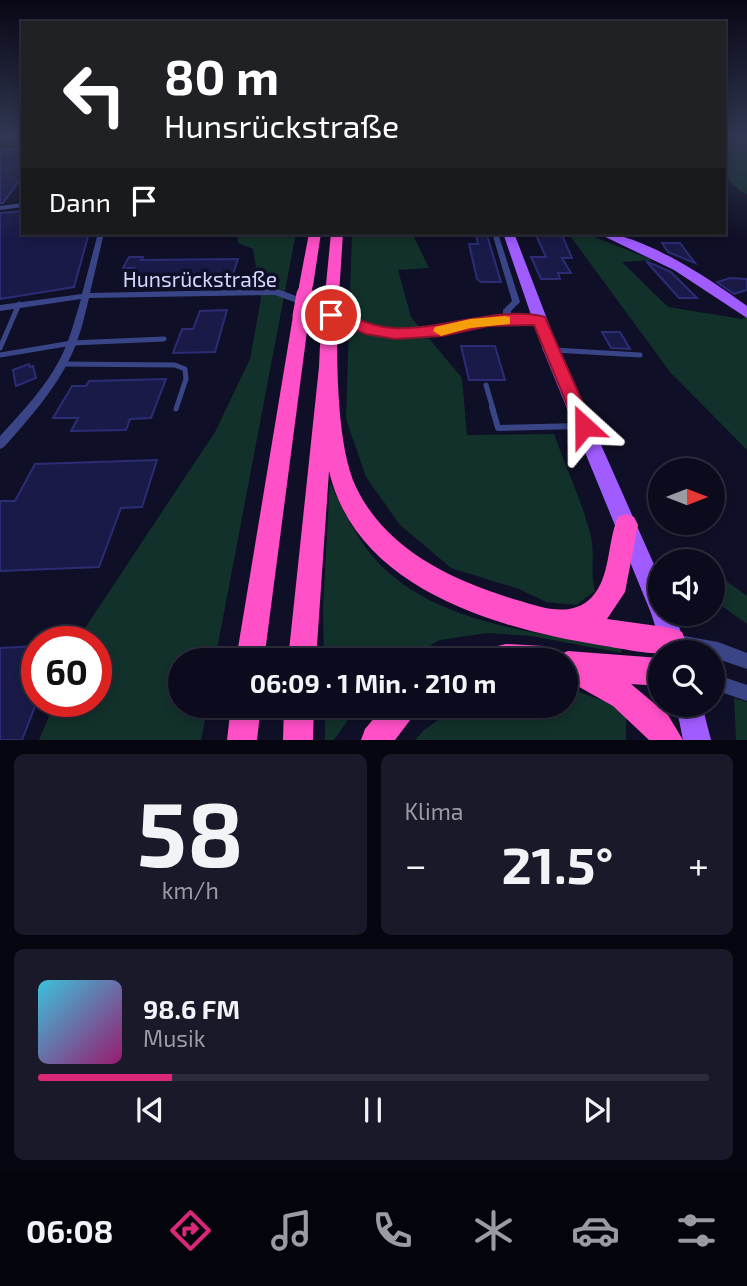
<!DOCTYPE html>
<html lang="de">
<meta charset="utf-8">
<style>
:root{--surface:#0b0b1d;--page:#19192a;--text:#f1f3f6;--muted:#9a9ba4;--line:#2b2b3b;--accent:#db2777}
body{margin:0;font-family:"Exo 2",sans-serif;background:var(--page);color:var(--text);height:100vh;display:flex;flex-direction:column;font-size:26px;white-space:nowrap}
*{box-sizing:border-box;margin:0}
p{font-size:23px;color:var(--muted)}
.icon{flex:none;width:38px;height:38px;fill:none;stroke:currentColor;stroke-width:2;stroke-linecap:round;stroke-linejoin:round}
.map{position:relative;height:740px;overflow:hidden}
.side{display:flex;flex-direction:column;gap:14px;padding:14px;background:#060610;flex:1}
.side>*{flex:none}
.top-card{position:absolute;left:21px;top:21px;width:705px;height:214px;border-radius:0px;box-shadow:0 4px 10px #0003,0 0 0 2px var(--line);background:#202124;color:#fff;overflow:hidden}
.needle{width:46px;rotate:90deg}
.controls{position:absolute;left:648px;top:458px;display:grid;gap:14px}
.controls a{display:grid;place-items:center;width:77px;height:77px;border-radius:50%;background:var(--surface);box-shadow:0 4px 10px #0003,0 0 0 2px var(--line);font-size:35px}
.speed{position:absolute;left:21px;top:626px;display:flex;gap:14px;font-size:35px;font-weight:700;text-align:center}
.speed>*{display:grid;place-content:center;width:91px;height:91px;border-radius:50%;background:var(--surface);box-shadow:0 4px 10px #0003,0 0 0 2px var(--line);line-height:1}
.speed .limit{border:10px solid #d22;background:#fff;color:#111}
.pin{position:absolute;display:grid;place-items:center;width:60px;height:60px;color:#fff;margin:-30px;border:4px solid #fff;border-radius:50%;box-shadow:0 2px 7px #0007}
.me{position:absolute;width:77px;margin:-38px;rotate:336deg;stroke-linejoin:round;filter:drop-shadow(0 0 5px #0008)}
.turn{display:flex;align-items:center;gap:24px;height:147px;padding:0 28px;font-size:32px}
.turn .icon{width:91px;height:91px;stroke-width:2.5}
.turn b{display:block;font-size:49px;line-height:60px}
.then{display:flex;align-items:center;height:66px;padding:0 28px;background:#0003;gap:14px;font-size:26px}
.big{font-size:52px;font-weight:700;line-height:1.1}
.side .tile{flex:1;display:flex;flex-direction:column;justify-content:center;gap:10px;min-width:0;padding:0 24px;border-radius:10px;background:var(--page)}
.side .dial{align-items:center;gap:0}
.dial b{font-size:91px;line-height:1}
.song{display:flex;align-items:center;gap:21px}
.cover{width:84px;height:84px;border-radius:10px;background:linear-gradient(135deg,hsl(190 70% 55%),hsl(320 70% 35%))}
.played{height:7px;border-radius:4px;background:linear-gradient(90deg,var(--accent) 20%,var(--line) 20%)}
.keys{display:flex;justify-content:space-around;direction:ltr}
.heat{display:flex;justify-content:space-between;align-items:center;font-size:38px;direction:ltr}
.side .tiles{flex:1;display:grid;gap:14px;grid-template-columns:1fr 1fr}
.tile:last-child{grid-column:span 2}
.trip{position:absolute;left:168px;top:648px;width:410px;height:70px;border-radius:35px;background:var(--surface);box-shadow:0 4px 10px #0003,0 0 0 2px var(--line);font-weight:700;line-height:70px;text-align:center}
.tab-bar{display:flex;height:112px;justify-content:space-around;align-items:center;background:#04040c;color:var(--muted)}
.tab-bar .icon{width:49px;height:49px}
.tab-bar .selected{color:var(--accent)}
.tab-bar b{font-size:32px;color:var(--text)}
.map>svg:first-child{display:block}
</style>
<div class="map">
<svg width="747" height="740" viewBox="0 0 747 740">
<rect width="100%" height="100%" fill="#0f0f27"/>
<g fill="#12312a">
<path d="M 725,136 L 747,136 L 747,194 L 740,191 L 725,176 Z"/>
<path d="M 237,233 L 296,233 L 215,660 L 180,660 L 180,705 L 208,705 L 201,740 L 39,740 L 55,702 L 96,702 L 96,642 L 79,642 L 83,631 L 215,432 L 250,359 L 261,299 L 253,249 L 238,243 Z"/>
<path d="M 352,233 L 412,233 L 429,268 L 398,270 L 411,317 L 462,378 L 467,435 L 554,434 C 566,468 583,503 591,537 C 595,556 590,573 595,591 L 576,605 L 546,602 L 519,589 L 451,568 L 400,525 L 366,477 L 346,419 Z"/>
<path d="M 568,233 L 584,233 L 653,260 L 622,262 L 668,307 L 742,319 L 747,316 L 747,450 L 670,372 Z"/>
<path d="M 330,482 C 340,505 351,527 366,548 C 422,624 536,632 621,647 L 622,653 L 531,636 L 487,633 L 440,640 L 404,660 L 324,660 L 323,607 Z"/>
<path d="M 712,571 L 747,596 L 747,624 L 712,599 Z"/>
<path d="M 565,687 L 626,709 L 626,740 L 415,740 L 424,730 L 459,705 L 565,705 Z"/>
<path d="M 734,698 L 747,702 L 747,740 L 736,740 Z"/>
<path d="M 325,705 L 358,705 L 334,740 L 325,740 Z"/>
</g>
<g fill="#1a1a49" stroke="#2c2c75" stroke-width="2">
<path d="M 23,149 L 23,175 L 3,203 L 0,203 L 0,150 Z"/>
<path d="M 23,211 L 23,233 L 89,233 L 74,287 L 0,299 L 0,213 Z"/>
<path d="M 535,233 L 561,233 L 572,258 L 562,258 L 571,273 L 558,273 L 560,279 L 541,279 L 531,257 L 546,257 Z"/>
<path d="M 476,235 L 487,235 L 501,282 L 481,282 L 477,279 L 469,244 L 478,244 Z"/>
<path d="M 662,243 L 680,243 L 695,263 L 668,252 Z"/>
<path d="M 129,257 L 143,257 L 141,260 L 238,259 L 230,283 L 126,284 L 135,268 L 123,268 Z"/>
<path d="M 646,261 L 671,272 L 697,298 L 679,298 Z"/>
<path d="M 730,278 L 747,279 L 747,290 L 734,294 L 717,282 Z"/>
<path d="M 227,310 L 215,352 L 173,353 L 182,329 L 193,329 L 200,311 Z"/>
<path d="M 602,332 L 620,332 L 630,349 L 611,348 Z"/>
<path d="M 461,346 L 495,346 L 505,380 L 469,380 Z"/>
<path d="M 29,364 L 30,367 L 33,366 L 36,378 L 16,386 L 13,370 Z"/>
<path d="M 166,379 L 151,418 L 130,419 L 126,430 L 71,431 L 78,418 L 53,418 L 72,386 L 86,386 L 89,381 Z"/>
<path d="M 157,460 L 142,507 L 121,508 L 99,567 L 0,571 L 0,501 L 15,501 L 35,464 Z"/>
<path d="M 37,646 L 37,701 L 22,740 L 0,740 L 0,648 Z"/>
</g>
<g fill="none" stroke-linecap="round" stroke-linejoin="round">
<path stroke="#394587" stroke-width="2.5" d="M 0,138 L 23,140"/>
<g stroke="#394587" stroke-width="5">
<path d="M 0,348 L 19,304"/>
<path d="M 554,350 L 640,355"/>
<path d="M 0,355 L 72,343 L 164,339"/>
<path d="M 62,364 L 175,365 L 185,369 L 186,379 L 176,409"/>
<path d="M 486,385 L 493,409"/>
</g>
<path stroke="#394587" stroke-width="6" d="M 492,407 L 498,428 L 579,426"/>
<g fill="#394587" fill-rule="evenodd">
<path d="M 23,203 L 23,207 L 0,210 L 0,206 Z"/>
<path d="M 98,233 L 104,233 L 90,293 L 276,289 C 321,302 351,328 401,330 L 503,318 L 503,310 L 512,301 L 492,233 L 498,233 L 520,302 L 511,311 L 511,317 L 540,318 L 544,321 L 540,324 L 499,323 L 415,336 L 386,335 L 372,333 L 344,324 L 297,303 L 275,295 L 89,298 C 84,318 80,337 71,356 C 55,390 29,419 4,447 L 0,449 L 0,436 C 22,412 46,387 61,357 C 70,339 75,319 81,299 L 0,311 L 0,305 L 82,294 Z"/>
<path d="M 673,634 L 718,642 L 747,653 L 747,669 L 712,657 L 712,653 L 691,653 L 668,647 L 665,642 L 668,637 Z"/>
<path d="M 712,673 L 747,685 L 747,701 L 712,689 Z"/>
</g>
<g fill="#a15cff" fill-rule="evenodd">
<path d="M 503,233 L 514,233 L 559,350 L 660,578 L 660,614 L 675,614 L 685,645 L 682,653 L 664,653 L 651,613 L 543,350 Z"/>
<path d="M 597,233 C 639,231 713,281 747,306 L 747,318 L 674,270 Z"/>
<path d="M 676,705 L 702,705 L 711,740 L 683,740 Z"/>
</g>
<g fill="#ff50c7" fill-rule="evenodd">
<path d="M 309,233 L 321,233 L 313,286 L 306,290 L 299,286 Z"/>
<path d="M 331,233 L 343,233 L 339,295 L 332,300 L 325,295 Z"/>
<path d="M 301,311 L 309,316 L 264,660 L 236,660 L 293,316 Z"/>
<path d="M 329,318 L 337,323 C 337,367 337,447 356,487 C 386,550 453,581 517,600 C 541,607 571,619 592,597 C 611,577 607,542 618,517 L 626,514 L 634,517 L 638,525 L 625,592 L 607,619 L 672,628 L 682,632 L 686,642 L 682,652 C 655,657 626,649 599,645 C 495,628 356,588 329,471 L 316,660 L 288,660 L 319,367 L 321,323 Z"/>
<path d="M 506,644 L 543,646 L 553,650 L 556,659 L 558,655 L 568,651 L 660,658 L 660,686 L 631,684 L 668,715 L 683,740 L 649,740 L 613,706 L 565,679 L 565,660 L 477,660 L 481,650 Z"/>
<path d="M 231,705 L 261,705 L 257,740 L 227,740 Z"/>
<path d="M 284,705 L 314,705 L 313,740 L 283,740 Z"/>
<path d="M 385,705 L 419,705 L 414,715 L 395,740 L 361,740 L 365,729 Z"/>
</g>
<path stroke="#ff50c7" stroke-width="13" d="M 304,295 L 306,286"/>
<g stroke="#ff50c7" stroke-width="17">
<path d="M 301,316 L 305,294"/>
<path d="M 329,323 L 332,295"/>
</g>
</g>
<linearGradient id="sky" x2="0" y2="1"><stop stop-color="#080815"/><stop offset="0.57" stop-color="#313752"/><stop offset="1" stop-color="#313752" stop-opacity="0"/></linearGradient>
<rect width="747" height="240" fill="url(#sky)"/>
<path fill="#e11d48" stroke="#92132f" stroke-width="2" d="M 331,310 C 352,316 371,327 393,328 C 441,331 499,305 545,317 L 593,426 L 591,431 L 584,433 L 578,431 L 534,325 L 488,326 L 442,336 L 395,339 L 366,334 L 326,318 L 326,311 Z"/>
<path fill="#f59e0b" d="M 505,316 L 510,317 L 510,324 L 470,328 L 441,336 L 433,331 L 435,327 L 470,319 Z"/>
<g text-anchor="middle" dominant-baseline="central" stroke-width="7" stroke-linejoin="round" paint-order="stroke">
<g font-size="21" fill="#d5d9ff" stroke="#0f0f27">
<text x="200" y="278">Hunsrückstraße</text>
</g>
</g>
</svg>
<div class="controls">
<a><svg class="needle" viewBox="-14 -14 28 28"><path d="M0-13l5 13h-10z" fill="#e53935"/><path d="M0 13l5-13h-10z" fill="#9a9ba4"/></svg></a>
<a><svg class="icon" aria-label="sound" viewBox="0 0 24 24"><path d="M4 9h4l5-4v14l-5-4H4zM17 9q2 3 0 6"/></svg></a>
<a><svg class="icon" aria-label="search" viewBox="0 0 24 24"><circle cx="10" cy="10" r="6"/><path d="M15 15l6 6"/></svg></a>
</div>
<div class="speed"><div class="limit">60</div></div>
<div class="pin" style="left:331px;top:315px;background:#d93025"><svg class="icon" aria-label="arrive" viewBox="0 0 24 24"><path d="M6 21V4h12l-3 4 3 4H6"/></svg></div>
<svg class="me" style="left:584px;top:426px" viewBox="-20 -20 40 40"><path d="M0-17L14 15 0 8-14 15z" fill="#e11d48" stroke="#fff" stroke-width="4"/></svg>
<div class="trip">06:09 · 1 Min. · 210 m</div>
<div class="top-card">
<div class="turn"><svg class="icon" aria-label="left" viewBox="0 0 24 24"><path d="M17 20v-9H6M10 6l-5 5 5 5"/></svg><div><b>80 m</b>Hunsrückstraße</div></div>
<div class="then">Dann<svg class="icon" aria-label="arrive" viewBox="0 0 24 24"><path d="M6 21V4h12l-3 4 3 4H6"/></svg></div>
</div>
</div>
<section class="side">
<div class="tiles">
<div class="tile dial"><b>58</b><p>km/h</p></div>
<div class="tile"><p>Klima</p>
<div class="heat"><a>−</a><b class="big">21.5°</b><a>+</a></div>
</div>
<div class="tile">
<div class="song"><i class="cover"></i><div><b>98.6 FM</b><p>Musik</p></div></div>
<div class="played"></div>
<div class="keys"><svg class="icon" aria-label="previous" viewBox="0 0 24 24"><path d="M18 5L8 12l10 7zM5 5v14"/></svg><svg class="icon" aria-label="pause" viewBox="0 0 24 24"><path d="M8 5v14M16 5v14"/></svg><svg class="icon" aria-label="next" viewBox="0 0 24 24"><path d="M6 5l10 7-10 7zM19 5v14"/></svg></div>
</div>
</div>
</section>
<nav class="tab-bar">
<b>06:08</b>
<svg class="icon selected" aria-label="directions" viewBox="0 0 24 24"><path d="M12 3l9 9-9 9-9-9zM9 14v-3h6M13 9l2 2-2 2"/></svg>
<svg class="icon" aria-label="music" viewBox="0 0 24 24"><path d="M9 18V5l10-2v13"/><circle cx="6" cy="18" r="3"/><circle cx="16" cy="16" r="3"/></svg>
<svg class="icon" aria-label="phone" viewBox="0 0 24 24"><path d="M5 4h4l2 5-3 2q2 4 5 5l2-3 5 2v4C11 20 4 13 5 4z"/></svg>
<svg class="icon" aria-label="climate" viewBox="0 0 24 24"><path d="M12 3v18M4 7l16 10M4 17L20 7"/></svg>
<svg class="icon" aria-label="car" viewBox="0 0 24 24"><path d="M5 17H2v-5l4-1 3-4h7l3 4 3 1v5h-3M9 17h6M6 11h13"/><circle cx="7" cy="17" r="2"/><circle cx="17" cy="17" r="2"/></svg>
<svg class="icon" aria-label="filters" viewBox="0 0 24 24"><path d="M4 7h16M4 17h16"/><circle cx="9" cy="7" r="2"/><circle cx="15" cy="17" r="2"/></svg>
</nav>
